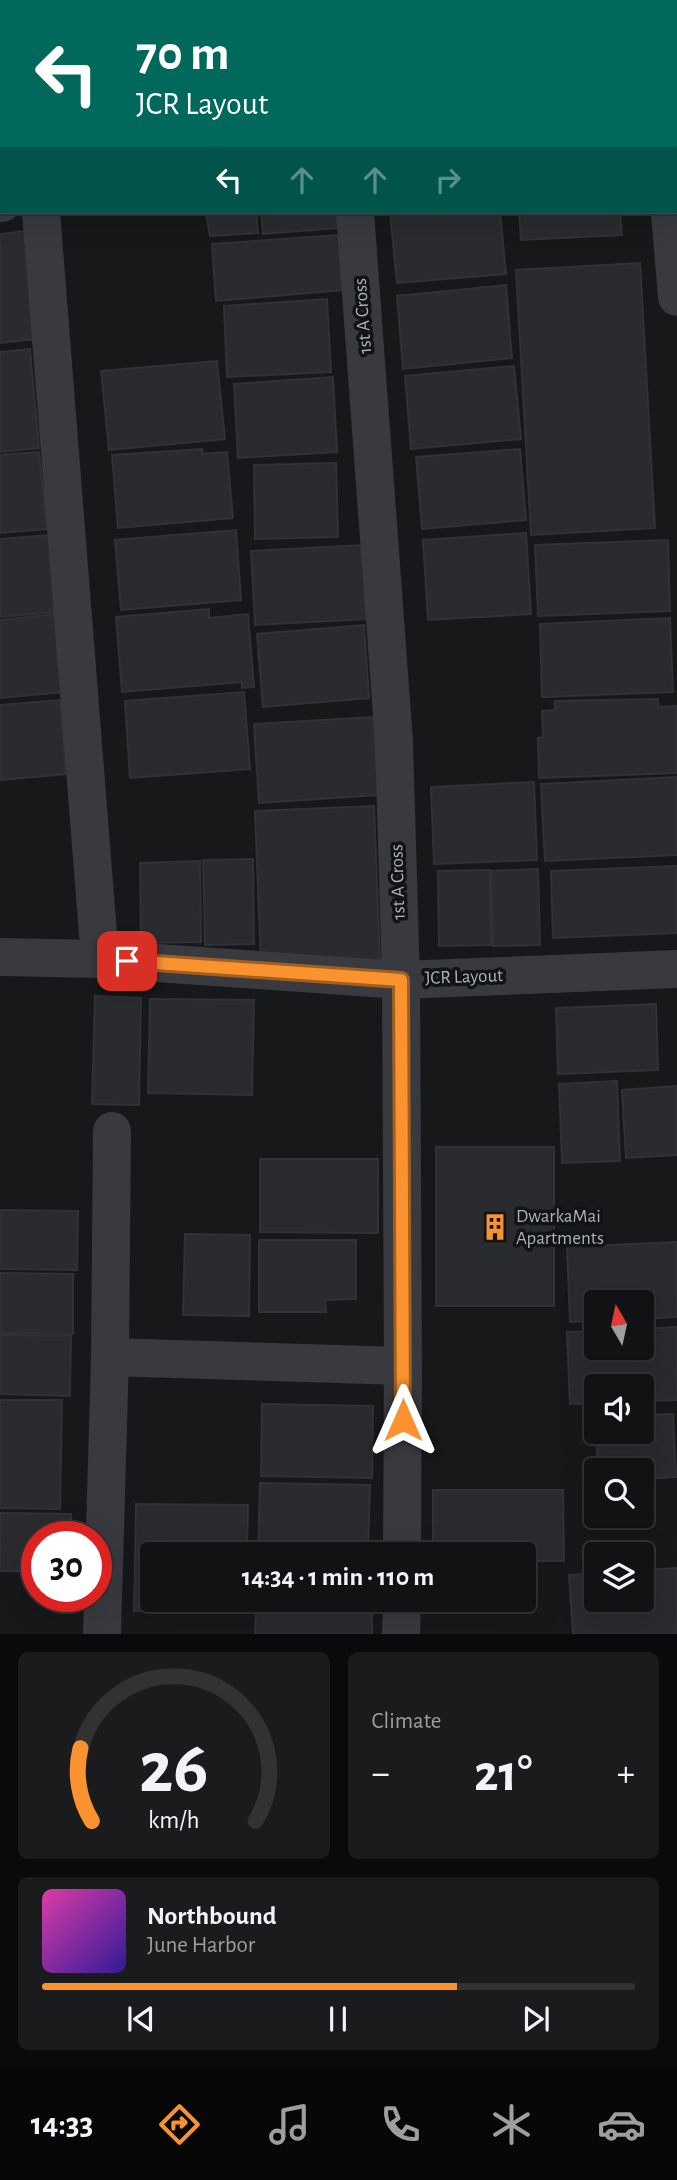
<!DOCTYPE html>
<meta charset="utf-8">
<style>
:root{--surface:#111214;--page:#1a1b1d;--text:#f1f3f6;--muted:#9c9ea0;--line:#303234;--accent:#fa932f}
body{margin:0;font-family:"Alegreya Sans",sans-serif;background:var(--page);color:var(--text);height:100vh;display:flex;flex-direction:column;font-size:26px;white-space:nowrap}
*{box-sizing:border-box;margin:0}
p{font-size:23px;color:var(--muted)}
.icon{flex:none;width:38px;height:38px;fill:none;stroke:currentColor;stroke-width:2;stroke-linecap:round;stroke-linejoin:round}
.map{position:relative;height:1634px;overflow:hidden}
.sheet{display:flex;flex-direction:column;gap:18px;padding:18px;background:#090a0b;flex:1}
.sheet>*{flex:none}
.guide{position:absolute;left:0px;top:0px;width:677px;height:214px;box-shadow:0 7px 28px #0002,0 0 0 2px var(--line);background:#00695c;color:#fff;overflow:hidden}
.needle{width:46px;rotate:351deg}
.fabs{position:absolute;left:584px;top:1290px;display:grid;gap:14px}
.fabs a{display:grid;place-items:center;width:70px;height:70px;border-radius:7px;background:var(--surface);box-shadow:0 7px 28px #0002,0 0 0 2px var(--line);font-size:35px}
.speed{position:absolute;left:21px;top:1521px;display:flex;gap:14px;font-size:35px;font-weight:700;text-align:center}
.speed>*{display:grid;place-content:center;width:91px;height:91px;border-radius:50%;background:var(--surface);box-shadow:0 7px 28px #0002,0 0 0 2px var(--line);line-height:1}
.speed .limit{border:10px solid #d22;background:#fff;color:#111}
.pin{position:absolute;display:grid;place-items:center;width:60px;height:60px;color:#fff;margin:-30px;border-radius:14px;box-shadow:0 4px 10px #0006}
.me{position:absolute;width:77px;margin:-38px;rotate:0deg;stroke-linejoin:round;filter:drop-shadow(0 0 5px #0008)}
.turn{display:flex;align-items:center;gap:24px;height:147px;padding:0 21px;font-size:32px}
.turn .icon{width:91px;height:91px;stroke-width:2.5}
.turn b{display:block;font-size:49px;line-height:60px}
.lanes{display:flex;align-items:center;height:66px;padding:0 21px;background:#0003;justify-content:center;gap:35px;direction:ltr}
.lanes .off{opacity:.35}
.big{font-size:52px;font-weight:600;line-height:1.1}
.sheet .widget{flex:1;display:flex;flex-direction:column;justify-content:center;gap:10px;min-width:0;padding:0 24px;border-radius:10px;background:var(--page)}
.sheet .dial{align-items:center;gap:0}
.dial svg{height:182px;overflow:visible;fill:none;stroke:var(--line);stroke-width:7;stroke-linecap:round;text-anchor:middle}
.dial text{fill:var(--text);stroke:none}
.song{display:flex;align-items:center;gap:21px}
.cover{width:84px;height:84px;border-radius:10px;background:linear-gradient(135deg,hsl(320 70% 55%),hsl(250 70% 35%))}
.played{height:7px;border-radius:4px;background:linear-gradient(90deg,var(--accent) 70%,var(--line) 70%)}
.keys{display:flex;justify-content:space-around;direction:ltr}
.heat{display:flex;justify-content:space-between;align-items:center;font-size:38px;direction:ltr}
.sheet .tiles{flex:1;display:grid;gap:18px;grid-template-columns:1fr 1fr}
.widget:last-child{grid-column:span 2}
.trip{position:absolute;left:140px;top:1542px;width:396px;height:70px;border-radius:7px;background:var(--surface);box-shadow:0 7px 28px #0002,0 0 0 2px var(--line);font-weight:600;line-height:70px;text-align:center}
.tab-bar{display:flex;height:112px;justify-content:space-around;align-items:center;background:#070708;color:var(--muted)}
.tab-bar .icon{width:49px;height:49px}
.tab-bar .on{color:var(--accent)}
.tab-bar b{font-size:32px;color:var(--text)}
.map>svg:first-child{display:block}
</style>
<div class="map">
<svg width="677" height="1634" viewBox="0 0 677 1634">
<rect width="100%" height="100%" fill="#17181a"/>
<g fill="#2a2b2e" stroke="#313236" stroke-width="2">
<path d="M 0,0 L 90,0 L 90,2 Z"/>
<path d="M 206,212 L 256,212 L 258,233 L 210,236 Z"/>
<path d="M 261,212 L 336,212 L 338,228 L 263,234 Z"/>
<path d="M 390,212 L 500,212 L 506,274 L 397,283 Z"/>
<path d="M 519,212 L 620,212 L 622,235 L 521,240 Z"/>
<path d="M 24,231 L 35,339 L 0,343 L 0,234 Z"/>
<path d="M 339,235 L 343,290 L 216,301 L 212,244 Z"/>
<path d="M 640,263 L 655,528 L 531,535 L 516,270 Z"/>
<path d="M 506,285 L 512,358 L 403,369 L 397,296 Z"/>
<path d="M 327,299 L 331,372 L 227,377 L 224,306 Z"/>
<path d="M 30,349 L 39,448 L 0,452 L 0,352 Z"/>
<path d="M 217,361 L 225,439 L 109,450 L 101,371 Z"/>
<path d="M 514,366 L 521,439 L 411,449 L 405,376 Z"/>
<path d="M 333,377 L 337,452 L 238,458 L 234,384 Z"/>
<path d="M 202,449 L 203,454 L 227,452 L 233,518 L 118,528 L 112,455 Z"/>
<path d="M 520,449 L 526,520 L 422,529 L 416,457 Z"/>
<path d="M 39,452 L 47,529 L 0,533 L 0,455 Z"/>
<path d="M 336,463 L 338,537 L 255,539 L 254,465 Z"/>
<path d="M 236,530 L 241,600 L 121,610 L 115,540 Z"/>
<path d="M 526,533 L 531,614 L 428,620 L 423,540 Z"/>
<path d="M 49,535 L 55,612 L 0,617 L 0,539 Z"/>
<path d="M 668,540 L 670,611 L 538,616 L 535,545 Z"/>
<path d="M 364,545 L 368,619 L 255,625 L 251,551 Z"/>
<path d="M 209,609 L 209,618 L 248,614 L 254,687 L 242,688 L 242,682 L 122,692 L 116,617 Z"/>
<path d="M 56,614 L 63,692 L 0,698 L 0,620 Z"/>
<path d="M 670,618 L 673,692 L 542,697 L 540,624 Z"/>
<path d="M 364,625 L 369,698 L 263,707 L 257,634 Z"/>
<path d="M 244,692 L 250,769 L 130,778 L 125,701 Z"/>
<path d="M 658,699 L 658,707 L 677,706 L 677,773 L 539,778 L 538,738 L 543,737 L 542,711 L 555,710 L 555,701 Z"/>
<path d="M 60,700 L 66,774 L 0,780 L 0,705 Z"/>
<path d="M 373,717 L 378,795 L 259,803 L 254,724 Z"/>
<path d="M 677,777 L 677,855 L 545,861 L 541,784 Z"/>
<path d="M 534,782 L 537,860 L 434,864 L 431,787 Z"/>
<path d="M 374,806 L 380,960 L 261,964 L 255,811 Z"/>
<path d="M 253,859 L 254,944 L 205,945 L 203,860 Z"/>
<path d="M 200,861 L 201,942 L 141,943 L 140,863 Z"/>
<path d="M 677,866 L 677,933 L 553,938 L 551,871 Z"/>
<path d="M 538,869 L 540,945 L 493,946 L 491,871 Z"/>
<path d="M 490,870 L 491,945 L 439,946 L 438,871 Z"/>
<path d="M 95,996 L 141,998 L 139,1105 L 92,1104 Z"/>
<path d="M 150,999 L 254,1000 L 252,1095 L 148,1093 Z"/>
<path d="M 656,1004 L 658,1070 L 558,1074 L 556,1008 Z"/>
<path d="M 617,1081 L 620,1161 L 562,1163 L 559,1084 Z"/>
<path d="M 677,1086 L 677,1155 L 626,1158 L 622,1090 Z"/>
<rect x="436" y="1147" width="118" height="159"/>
<path d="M 260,1159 L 378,1159 L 378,1233 L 260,1232 Z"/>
<path d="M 0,1210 L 78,1211 L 77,1270 L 0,1269 Z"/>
<path d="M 185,1234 L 250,1235 L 249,1316 L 183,1315 Z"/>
<path d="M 259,1240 L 356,1240 L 356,1299 L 325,1300 L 326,1312 L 259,1312 Z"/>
<path d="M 677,1242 L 677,1317 L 642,1319 L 642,1302 L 597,1302 L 597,1321 L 570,1322 L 567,1247 Z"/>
<path d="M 0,1273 L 73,1274 L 73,1334 L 0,1333 Z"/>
<path d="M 677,1327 L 677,1400 L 642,1401 L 642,1386 L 597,1386 L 597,1403 L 570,1404 L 567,1332 L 597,1331 L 597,1348 L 642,1348 L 642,1329 Z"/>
<path d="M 0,1335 L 71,1336 L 70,1396 L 0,1394 Z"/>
<path d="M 0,1400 L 62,1400 L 60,1509 L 0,1508 Z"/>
<path d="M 262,1404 L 373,1406 L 372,1478 L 261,1476 Z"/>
<path d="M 673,1414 L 676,1477 L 642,1479 L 642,1470 L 598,1470 L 595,1417 L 597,1417 L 597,1432 L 642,1432 L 642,1415 Z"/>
<path d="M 260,1483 L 370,1485 L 368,1554 L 258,1554 Z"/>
<path d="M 433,1490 L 563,1490 L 564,1561 L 523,1561 L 523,1554 L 433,1554 Z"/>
<path d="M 136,1504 L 248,1505 L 247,1554 L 152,1554 L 152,1600 L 246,1600 L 246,1612 L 134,1611 Z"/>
<path d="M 0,1513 L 71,1514 L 71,1536 L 37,1536 L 37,1572 L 0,1571 Z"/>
<path d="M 677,1568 L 677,1634 L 573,1634 L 569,1575 L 597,1573 L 597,1600 L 642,1600 L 642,1570 Z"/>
<path d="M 256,1600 L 372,1600 L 372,1634 L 255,1634 Z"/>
</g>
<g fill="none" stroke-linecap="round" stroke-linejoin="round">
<g stroke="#383a3f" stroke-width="38">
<path d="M 438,0 L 438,2"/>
<path d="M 671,2 L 671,0"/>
<path d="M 0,203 L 2,203"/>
<path d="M 41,212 L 100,959"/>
<path d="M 355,212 L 394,742 L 401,980 L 403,1366 L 402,1554"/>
<path d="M 670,212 L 677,297"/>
<path d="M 0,957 L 100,959 L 401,980 L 677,969"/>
<path d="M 110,1357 L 403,1366"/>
<path d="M 102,1634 L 110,1357 L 112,1131"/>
<path d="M 401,1634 L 402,1600"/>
</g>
</g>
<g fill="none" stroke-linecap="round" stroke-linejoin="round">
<defs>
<path id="route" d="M 127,961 L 401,980 L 403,1420"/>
</defs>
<use href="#route" stroke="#a2601f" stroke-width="18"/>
<use href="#route" stroke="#fa932f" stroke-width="12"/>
</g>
<defs>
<symbol id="building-bare" viewBox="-9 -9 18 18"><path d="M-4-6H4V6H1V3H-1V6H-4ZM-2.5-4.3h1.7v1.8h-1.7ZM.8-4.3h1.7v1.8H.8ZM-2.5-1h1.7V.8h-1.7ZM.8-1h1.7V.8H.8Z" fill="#fa932f" stroke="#121315" stroke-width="2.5" paint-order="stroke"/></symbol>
</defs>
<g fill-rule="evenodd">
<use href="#building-bare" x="476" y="1208" width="38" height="38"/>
</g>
<g text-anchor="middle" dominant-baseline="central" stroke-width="7" stroke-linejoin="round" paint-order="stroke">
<g font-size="19" fill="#a9b1ba" stroke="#121315">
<text transform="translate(363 316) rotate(-94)">1st A Cross</text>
<text transform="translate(398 882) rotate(-92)">1st A Cross</text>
<text transform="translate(464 977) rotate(-2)">JCR Layout</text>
</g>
<g font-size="19" fill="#a9b1ba" stroke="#121315" text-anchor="start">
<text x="516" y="1216">DwarkaMai<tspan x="516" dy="22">Apartments</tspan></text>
</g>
</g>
</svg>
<div class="fabs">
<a><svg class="needle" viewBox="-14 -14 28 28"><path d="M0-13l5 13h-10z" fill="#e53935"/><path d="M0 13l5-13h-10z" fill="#9c9ea0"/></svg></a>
<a><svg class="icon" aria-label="sound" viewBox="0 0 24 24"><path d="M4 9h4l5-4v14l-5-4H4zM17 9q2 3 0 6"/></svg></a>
<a><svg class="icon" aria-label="search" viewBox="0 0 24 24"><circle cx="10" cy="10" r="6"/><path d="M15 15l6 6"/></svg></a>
<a><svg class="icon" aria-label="layers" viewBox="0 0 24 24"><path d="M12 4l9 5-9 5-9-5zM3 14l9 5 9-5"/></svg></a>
</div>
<div class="speed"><div class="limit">30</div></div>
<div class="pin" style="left:127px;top:961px;background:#d93025"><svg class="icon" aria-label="arrive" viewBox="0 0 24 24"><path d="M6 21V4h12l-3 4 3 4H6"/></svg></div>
<svg class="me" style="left:403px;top:1420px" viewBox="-20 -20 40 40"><path d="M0-17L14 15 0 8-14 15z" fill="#fa932f" stroke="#fff" stroke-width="4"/></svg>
<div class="trip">14:34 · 1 min · 110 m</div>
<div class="guide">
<div class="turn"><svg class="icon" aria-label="left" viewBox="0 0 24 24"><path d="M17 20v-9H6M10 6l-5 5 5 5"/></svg><div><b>70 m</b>JCR Layout</div></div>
<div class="lanes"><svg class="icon" aria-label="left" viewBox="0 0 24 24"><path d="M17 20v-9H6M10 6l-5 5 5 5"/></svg><svg class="icon off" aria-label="ahead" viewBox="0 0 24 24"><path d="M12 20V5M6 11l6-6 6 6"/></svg><svg class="icon off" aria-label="ahead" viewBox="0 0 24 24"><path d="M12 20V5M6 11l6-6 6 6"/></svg><svg class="icon off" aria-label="right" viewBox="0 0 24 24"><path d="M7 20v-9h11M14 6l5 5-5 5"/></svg></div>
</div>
</div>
<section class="sheet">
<div class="tiles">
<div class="widget dial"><svg viewBox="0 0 100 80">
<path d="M14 69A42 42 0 1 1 86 69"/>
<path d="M14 69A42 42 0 0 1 9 37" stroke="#fa932f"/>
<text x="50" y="56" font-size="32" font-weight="700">26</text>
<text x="50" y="72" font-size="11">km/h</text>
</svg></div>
<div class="widget"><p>Climate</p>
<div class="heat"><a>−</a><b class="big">21°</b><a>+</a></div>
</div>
<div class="widget">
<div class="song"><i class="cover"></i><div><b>Northbound</b><p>June Harbor</p></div></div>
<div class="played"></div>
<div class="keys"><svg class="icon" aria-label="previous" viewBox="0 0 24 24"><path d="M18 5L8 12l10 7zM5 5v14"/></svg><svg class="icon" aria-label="pause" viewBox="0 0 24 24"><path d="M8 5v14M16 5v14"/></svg><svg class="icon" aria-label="next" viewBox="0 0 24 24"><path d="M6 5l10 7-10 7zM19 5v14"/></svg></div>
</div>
</div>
</section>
<nav class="tab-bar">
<b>14:33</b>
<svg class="icon on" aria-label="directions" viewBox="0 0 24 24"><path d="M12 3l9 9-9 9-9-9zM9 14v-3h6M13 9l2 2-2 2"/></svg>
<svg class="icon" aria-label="music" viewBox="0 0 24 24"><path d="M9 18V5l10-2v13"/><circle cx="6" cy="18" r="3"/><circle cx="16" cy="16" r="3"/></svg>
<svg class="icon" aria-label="phone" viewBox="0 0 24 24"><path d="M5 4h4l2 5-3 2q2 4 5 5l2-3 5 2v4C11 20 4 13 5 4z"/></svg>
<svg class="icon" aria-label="climate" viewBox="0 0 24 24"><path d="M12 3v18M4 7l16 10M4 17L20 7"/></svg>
<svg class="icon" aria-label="car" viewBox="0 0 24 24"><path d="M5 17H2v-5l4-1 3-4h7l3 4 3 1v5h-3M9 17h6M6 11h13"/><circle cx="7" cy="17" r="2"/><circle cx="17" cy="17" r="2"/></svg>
</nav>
